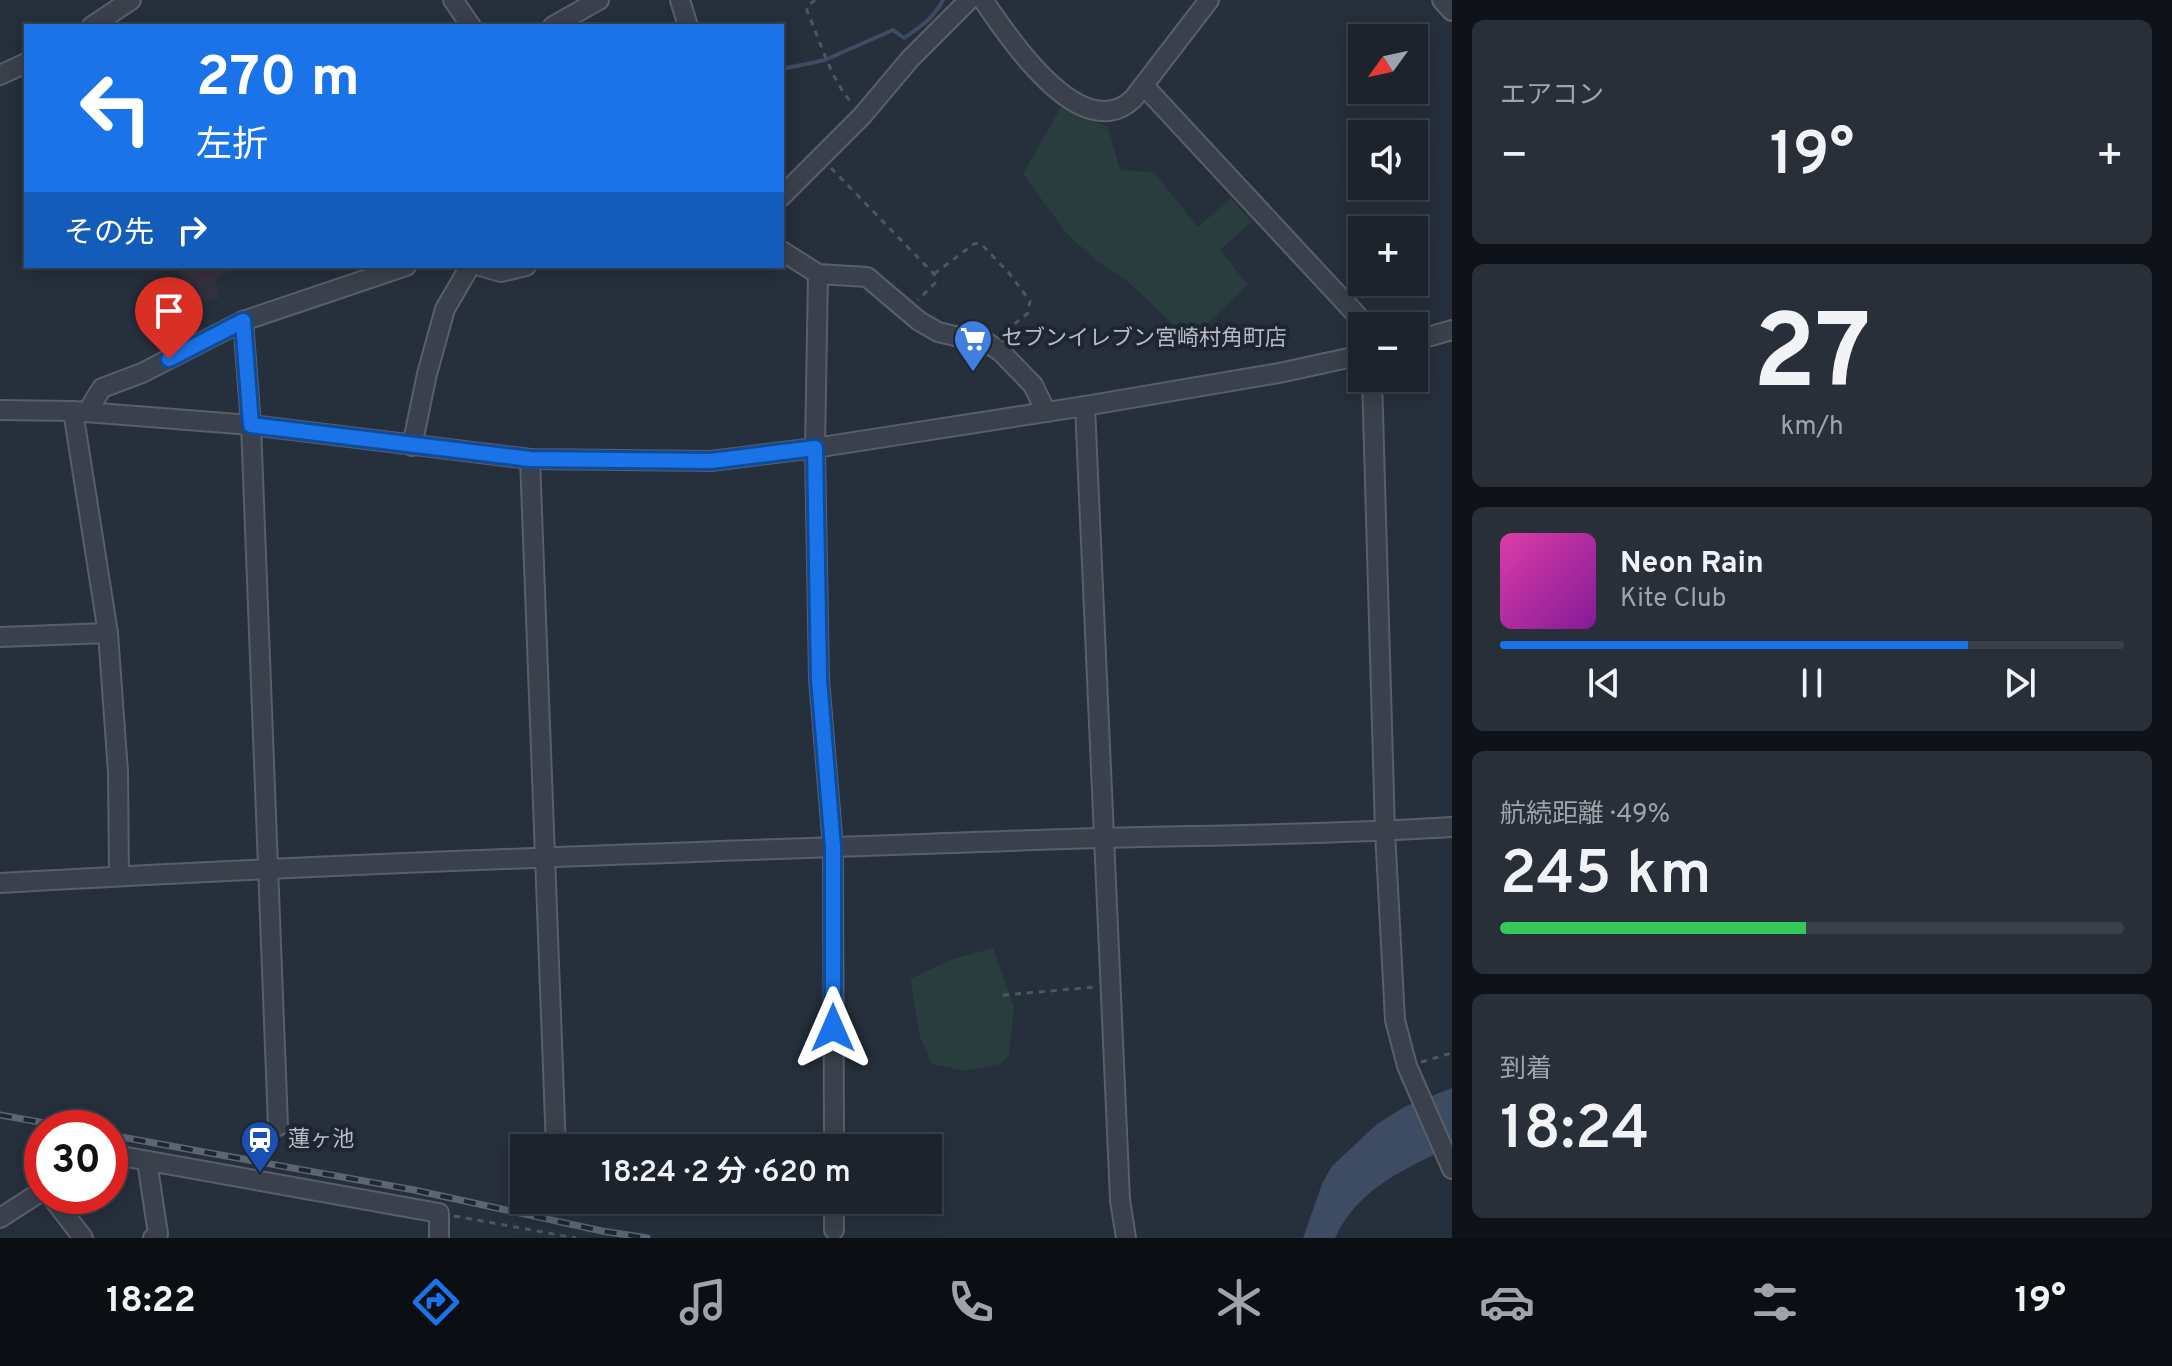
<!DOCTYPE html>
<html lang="ja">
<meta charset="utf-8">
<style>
:root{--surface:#1c232d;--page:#292f39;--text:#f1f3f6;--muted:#a0a4aa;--line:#3a4049;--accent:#1a73e8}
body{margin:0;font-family:Overpass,"Noto Sans JP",sans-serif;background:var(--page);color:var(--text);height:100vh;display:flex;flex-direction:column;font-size:30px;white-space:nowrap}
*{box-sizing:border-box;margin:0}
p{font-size:26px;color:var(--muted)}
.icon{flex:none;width:44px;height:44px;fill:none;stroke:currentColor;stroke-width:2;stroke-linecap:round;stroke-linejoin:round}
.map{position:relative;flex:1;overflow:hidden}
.side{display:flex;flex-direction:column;gap:20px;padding:20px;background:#0f1319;width:720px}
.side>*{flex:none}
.top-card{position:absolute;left:24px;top:24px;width:760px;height:244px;border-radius:0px;box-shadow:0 4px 20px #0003,0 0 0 2px var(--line);background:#1a73e8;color:#fff;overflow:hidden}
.needle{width:52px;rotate:237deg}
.tools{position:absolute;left:1348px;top:24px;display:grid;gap:16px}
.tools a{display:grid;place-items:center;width:80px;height:80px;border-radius:0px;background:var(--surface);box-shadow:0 4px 20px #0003,0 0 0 2px var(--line);font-size:40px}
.speed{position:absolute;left:24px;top:1110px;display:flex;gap:16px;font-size:40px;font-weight:700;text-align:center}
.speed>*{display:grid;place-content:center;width:104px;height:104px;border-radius:50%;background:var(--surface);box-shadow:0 4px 20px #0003,0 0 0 2px var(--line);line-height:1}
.speed .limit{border:12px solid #d22;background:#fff;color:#111}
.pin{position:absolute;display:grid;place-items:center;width:68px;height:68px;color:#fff;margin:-82px -34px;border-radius:50% 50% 50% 0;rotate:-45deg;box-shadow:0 0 8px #0007}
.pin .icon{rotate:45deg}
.me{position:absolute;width:88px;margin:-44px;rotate:0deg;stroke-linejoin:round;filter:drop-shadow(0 0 6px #0008)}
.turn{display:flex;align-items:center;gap:28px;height:168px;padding:0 40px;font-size:36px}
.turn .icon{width:104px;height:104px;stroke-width:2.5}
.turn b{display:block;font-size:56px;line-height:68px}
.then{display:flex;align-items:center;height:76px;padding:0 40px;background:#0003;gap:16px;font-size:30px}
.big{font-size:60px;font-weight:600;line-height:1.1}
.side .widget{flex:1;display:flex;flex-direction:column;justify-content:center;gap:12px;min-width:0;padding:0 28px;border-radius:12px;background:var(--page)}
.side .dial{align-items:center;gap:0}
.dial b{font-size:104px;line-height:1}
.song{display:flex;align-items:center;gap:24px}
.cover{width:96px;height:96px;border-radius:12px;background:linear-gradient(135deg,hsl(320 70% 55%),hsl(290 70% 35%))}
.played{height:8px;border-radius:4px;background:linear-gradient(90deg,var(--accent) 75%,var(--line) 75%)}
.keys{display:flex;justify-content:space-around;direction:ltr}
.heat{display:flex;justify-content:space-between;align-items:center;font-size:44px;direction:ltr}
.charge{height:12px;border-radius:6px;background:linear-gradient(90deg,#34c759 49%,var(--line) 0)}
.trip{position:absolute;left:510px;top:1134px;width:432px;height:80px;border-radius:0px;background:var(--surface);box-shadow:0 4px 20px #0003,0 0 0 2px var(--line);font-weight:600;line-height:80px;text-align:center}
.dock{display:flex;height:128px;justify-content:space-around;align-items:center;background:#0b0e12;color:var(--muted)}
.dock .icon{width:56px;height:56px}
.dock .selected{color:var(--accent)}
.dock b{font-size:36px;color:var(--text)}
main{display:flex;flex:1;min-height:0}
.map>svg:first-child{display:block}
</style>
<main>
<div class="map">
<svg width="1452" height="1238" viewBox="0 0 1452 1238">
<rect width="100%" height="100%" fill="#262f3c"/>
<path fill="#34313e" d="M 177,266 L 237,266 L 237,267 L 216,279 L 219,298 L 189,307 Z"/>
<g fill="#293c3e">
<path d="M 1061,107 L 1108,127 L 1120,170 L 1154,172 L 1198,227 L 1231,198 L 1251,222 L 1220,250 L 1248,285 L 1190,340 L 1126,280 L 1096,260 L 1067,234 L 1023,174 Z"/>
<path d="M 993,948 L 1014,1007 L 1009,1055 L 1000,1064 L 964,1071 L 932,1064 L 920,1037 L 910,979 L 950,960 Z"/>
</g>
<path fill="#3d4c63" d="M 1452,1088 L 1452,1146 C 1405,1169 1358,1188 1335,1238 L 1303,1238 L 1322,1184 L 1332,1166 L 1376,1125 L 1404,1107 Z"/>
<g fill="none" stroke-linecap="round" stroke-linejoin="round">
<path stroke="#3d4c63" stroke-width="4" d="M 782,69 L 825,60 L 893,30 L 904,38 C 919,28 935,17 943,0"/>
<defs>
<g id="minor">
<path d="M 453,0 L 471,26"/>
<path d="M 680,0 L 688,26"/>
<path d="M 983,0 C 1008,36 1081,148 1133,99 L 1209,0"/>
<path d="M 1442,0 L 1452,11"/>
<path d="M 92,26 L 131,0"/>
<path d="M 553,26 L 599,0"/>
<path d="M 0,75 L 26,63"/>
<path d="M 1145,87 L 1367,326"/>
<path d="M 782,196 L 862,116 L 910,59 L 969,0"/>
<path d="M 782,251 L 818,274 L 867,277 L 919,321 L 938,332 L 989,344 L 1001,352 L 1033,385 L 1046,412"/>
<path d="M 480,266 L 501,272 L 526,266"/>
<path d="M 818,274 L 815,448 L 819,679 L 833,847 L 834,1148"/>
<path d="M 1414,341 L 1452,330"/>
<path d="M 1372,378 L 1385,831 L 1395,1020 L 1407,1066 L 1452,1169"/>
<path d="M 1085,406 L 1120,1200 L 1126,1238"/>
<path d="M 0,410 L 73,411 L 251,425 L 530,459 L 711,461 L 815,448 L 1085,406 L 1279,373 L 1362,355"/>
<path d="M 73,411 L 108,633 L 118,772 L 119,876"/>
<path d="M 87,412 L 102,388 L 142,373 L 243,321"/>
<path d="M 412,446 L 427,374 L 445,309 L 470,266"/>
<path d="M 530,459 L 556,1148"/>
<path d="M 0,637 L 108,633"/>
<path d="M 0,883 C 345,863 691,852 1036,840 C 1175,835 1314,836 1452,827"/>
<path d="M 278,1126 L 251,425 L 243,321 L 406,266"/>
<path d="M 110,1154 L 439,1213 L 439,1238"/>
<path d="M 147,1161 L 158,1234 L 153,1238"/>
<path d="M 51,1196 L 83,1238"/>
<path d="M 834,1200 L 834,1230"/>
<path d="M 0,1218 L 42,1191"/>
</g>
</defs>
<use href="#minor" stroke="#585f6a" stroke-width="22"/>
<g stroke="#48595c" stroke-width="3" stroke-dasharray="6 6" stroke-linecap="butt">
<path d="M 815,0 L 807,7 L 807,11 C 821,43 830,78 853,105"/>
<path d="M 831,168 L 934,274 L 935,283 L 918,300"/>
<path d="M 934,274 L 974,244 L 979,243 L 983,246 L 1009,273 L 1030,301 L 1028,313 L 1001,335"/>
<path d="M 1003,995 L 1096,987"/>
<path d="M 1421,1062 L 1452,1053"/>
<path d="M 454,1216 L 576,1238"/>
</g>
<use href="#minor" stroke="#3a414c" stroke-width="18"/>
<defs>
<g id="rail">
<path d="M 0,1115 L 73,1128"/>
<path d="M 110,1135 L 414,1190 L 602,1231 L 647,1238"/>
</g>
</defs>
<use href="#rail" stroke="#5c6573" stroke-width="7"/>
<use href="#rail" stroke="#1f2631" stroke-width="4" stroke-dasharray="12" stroke-linecap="butt"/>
</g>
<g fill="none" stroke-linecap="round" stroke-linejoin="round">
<defs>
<path id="route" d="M 169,359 L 243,321 L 251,425 L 530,459 L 711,461 L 815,448 L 819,679 L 833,847 L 833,1028"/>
</defs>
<use href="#route" stroke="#114b97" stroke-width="20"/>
<use href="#route" stroke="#1a73e8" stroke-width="14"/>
</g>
<defs>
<symbol id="supermarket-pin" viewBox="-11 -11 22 30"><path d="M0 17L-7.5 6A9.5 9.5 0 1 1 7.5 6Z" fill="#3f7fe0" stroke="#1f2631"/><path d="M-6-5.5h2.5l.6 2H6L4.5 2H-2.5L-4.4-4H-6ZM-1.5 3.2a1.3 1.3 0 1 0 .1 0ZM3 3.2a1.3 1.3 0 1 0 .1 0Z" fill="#fff"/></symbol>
<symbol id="station-pin" viewBox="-11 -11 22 30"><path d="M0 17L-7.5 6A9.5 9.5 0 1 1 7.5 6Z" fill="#1a4fb4" stroke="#1f2631"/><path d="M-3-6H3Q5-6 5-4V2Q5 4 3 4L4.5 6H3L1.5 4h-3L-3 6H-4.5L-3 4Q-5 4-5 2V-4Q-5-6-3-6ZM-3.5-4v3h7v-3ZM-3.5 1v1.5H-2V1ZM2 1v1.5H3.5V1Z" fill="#fff"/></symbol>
</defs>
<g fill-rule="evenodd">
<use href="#supermarket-pin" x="951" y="317" width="44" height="60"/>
<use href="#station-pin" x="238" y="1118" width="44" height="60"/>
</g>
<g text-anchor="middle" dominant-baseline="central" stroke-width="8" stroke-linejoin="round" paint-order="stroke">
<g font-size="22" fill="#b6bcc7" stroke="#1f2631" text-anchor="start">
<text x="1001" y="339">セブンイレブン宮崎村角町店</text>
<text x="288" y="1140">蓮ヶ池</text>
</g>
</g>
</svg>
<div class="tools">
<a><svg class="needle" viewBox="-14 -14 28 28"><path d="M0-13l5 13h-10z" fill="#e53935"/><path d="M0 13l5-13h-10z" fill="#a0a4aa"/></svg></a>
<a><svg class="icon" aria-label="sound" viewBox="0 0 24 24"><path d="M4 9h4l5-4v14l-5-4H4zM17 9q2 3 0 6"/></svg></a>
<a>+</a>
<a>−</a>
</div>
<div class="speed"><div class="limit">30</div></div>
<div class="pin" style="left:169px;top:359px;background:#d93025"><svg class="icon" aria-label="arrive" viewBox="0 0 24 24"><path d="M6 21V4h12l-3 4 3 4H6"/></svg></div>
<svg class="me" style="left:833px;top:1028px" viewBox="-20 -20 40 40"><path d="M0-17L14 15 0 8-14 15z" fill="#1a73e8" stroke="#fff" stroke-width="4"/></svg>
<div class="trip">18:24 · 2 分 · 620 m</div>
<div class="top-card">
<div class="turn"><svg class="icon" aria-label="left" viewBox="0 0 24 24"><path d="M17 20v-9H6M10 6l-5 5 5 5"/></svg><div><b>270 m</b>左折</div></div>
<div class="then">その先<svg class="icon" aria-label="right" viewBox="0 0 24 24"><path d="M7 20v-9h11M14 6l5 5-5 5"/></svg></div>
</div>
</div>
<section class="side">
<div class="widget"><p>エアコン</p>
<div class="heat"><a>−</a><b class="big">19°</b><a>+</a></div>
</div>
<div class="widget dial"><b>27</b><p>km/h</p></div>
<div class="widget">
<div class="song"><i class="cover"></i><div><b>Neon Rain</b><p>Kite Club</p></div></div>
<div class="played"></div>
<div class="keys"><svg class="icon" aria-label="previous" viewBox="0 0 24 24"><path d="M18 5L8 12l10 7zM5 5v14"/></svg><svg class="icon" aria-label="pause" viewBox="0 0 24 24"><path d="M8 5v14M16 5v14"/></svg><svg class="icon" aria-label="next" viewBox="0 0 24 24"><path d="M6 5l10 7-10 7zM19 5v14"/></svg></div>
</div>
<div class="widget"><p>航続距離 · 49%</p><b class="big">245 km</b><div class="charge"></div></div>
<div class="widget"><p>到着</p><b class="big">18:24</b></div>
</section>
</main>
<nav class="dock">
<b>18:22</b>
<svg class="icon selected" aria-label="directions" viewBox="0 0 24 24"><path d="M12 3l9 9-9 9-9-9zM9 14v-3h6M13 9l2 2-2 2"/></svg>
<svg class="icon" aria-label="music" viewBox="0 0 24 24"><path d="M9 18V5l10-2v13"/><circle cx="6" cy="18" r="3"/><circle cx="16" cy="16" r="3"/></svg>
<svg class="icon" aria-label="phone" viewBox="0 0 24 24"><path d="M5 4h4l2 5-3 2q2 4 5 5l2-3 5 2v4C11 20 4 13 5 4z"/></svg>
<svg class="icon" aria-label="climate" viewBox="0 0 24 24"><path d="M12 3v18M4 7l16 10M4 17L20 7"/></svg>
<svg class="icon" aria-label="car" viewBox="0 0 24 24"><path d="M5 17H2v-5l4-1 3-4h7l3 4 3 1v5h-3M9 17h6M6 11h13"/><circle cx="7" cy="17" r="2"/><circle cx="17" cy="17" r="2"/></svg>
<svg class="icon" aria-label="filters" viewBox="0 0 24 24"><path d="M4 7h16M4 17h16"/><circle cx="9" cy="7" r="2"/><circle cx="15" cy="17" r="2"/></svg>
<b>19°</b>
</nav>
